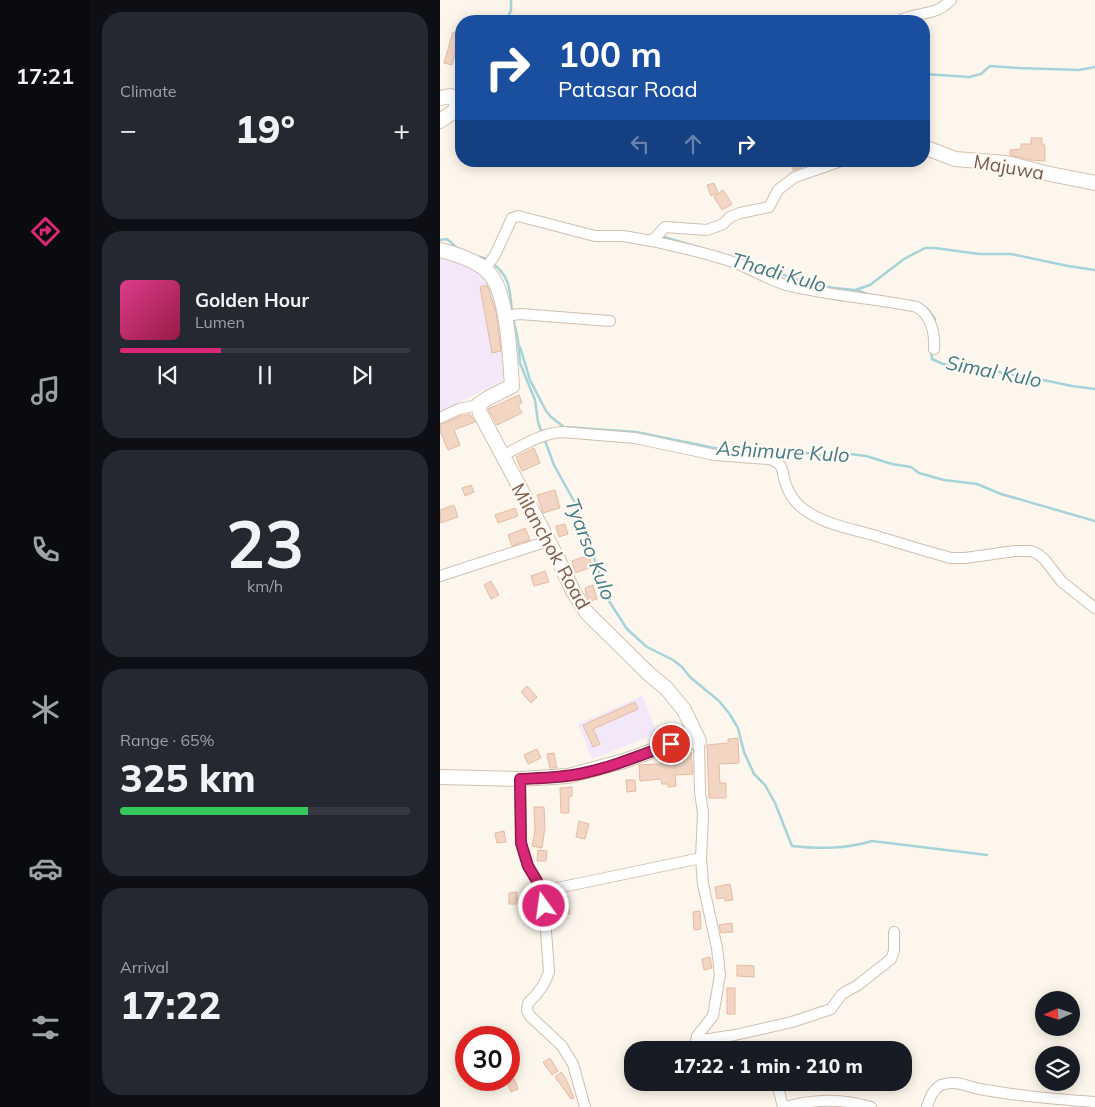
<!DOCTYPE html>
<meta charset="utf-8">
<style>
:root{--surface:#171b24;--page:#242831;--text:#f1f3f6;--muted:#9ea1a6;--line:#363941;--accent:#db2777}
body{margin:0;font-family:Mulish,sans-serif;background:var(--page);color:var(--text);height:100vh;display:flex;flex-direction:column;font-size:19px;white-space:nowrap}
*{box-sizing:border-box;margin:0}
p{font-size:16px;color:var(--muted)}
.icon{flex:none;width:28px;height:28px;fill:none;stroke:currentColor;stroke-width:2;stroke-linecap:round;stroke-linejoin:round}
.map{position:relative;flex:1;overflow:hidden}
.panel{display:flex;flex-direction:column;gap:12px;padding:12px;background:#0d0f14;width:350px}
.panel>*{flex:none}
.guide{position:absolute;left:15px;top:15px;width:475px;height:152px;border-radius:20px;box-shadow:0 2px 12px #0003;background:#1a4fa0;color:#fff;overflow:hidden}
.needle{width:32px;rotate:267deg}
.tools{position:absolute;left:595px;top:991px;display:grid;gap:10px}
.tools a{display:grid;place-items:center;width:45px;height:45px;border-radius:50%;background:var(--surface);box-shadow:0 2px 12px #0003;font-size:25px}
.speed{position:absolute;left:15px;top:1026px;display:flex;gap:10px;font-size:25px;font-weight:700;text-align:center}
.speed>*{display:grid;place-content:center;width:65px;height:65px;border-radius:50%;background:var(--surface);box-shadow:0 2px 12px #0003;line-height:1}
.speed .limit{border:8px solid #d22;background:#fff;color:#111}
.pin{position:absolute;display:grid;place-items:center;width:42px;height:42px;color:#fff;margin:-21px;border:2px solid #fff;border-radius:50%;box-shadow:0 1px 5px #0007}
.me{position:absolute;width:55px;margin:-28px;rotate:346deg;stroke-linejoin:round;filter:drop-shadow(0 0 4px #0008)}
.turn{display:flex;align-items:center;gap:18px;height:105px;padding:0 20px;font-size:22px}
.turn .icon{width:65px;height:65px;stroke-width:2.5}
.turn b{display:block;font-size:35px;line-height:42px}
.lanes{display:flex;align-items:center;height:48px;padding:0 20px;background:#0003;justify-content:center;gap:25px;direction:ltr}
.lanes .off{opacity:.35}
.big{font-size:38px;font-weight:800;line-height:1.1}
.panel .tile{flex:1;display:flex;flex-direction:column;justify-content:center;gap:8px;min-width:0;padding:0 18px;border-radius:20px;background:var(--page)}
.panel .dial{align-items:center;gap:0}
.dial b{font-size:65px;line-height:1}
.song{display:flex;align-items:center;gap:15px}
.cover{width:60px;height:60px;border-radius:8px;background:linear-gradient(135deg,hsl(330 70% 55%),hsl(340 70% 35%))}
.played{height:5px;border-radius:2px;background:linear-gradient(90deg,var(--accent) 35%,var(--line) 35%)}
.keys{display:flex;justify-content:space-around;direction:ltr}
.heat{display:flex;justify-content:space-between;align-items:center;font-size:28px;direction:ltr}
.charge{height:8px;border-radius:4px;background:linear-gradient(90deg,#34c759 65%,var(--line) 0)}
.trip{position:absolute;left:184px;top:1041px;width:288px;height:50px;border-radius:20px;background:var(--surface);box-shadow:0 2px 12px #0003;font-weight:800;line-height:50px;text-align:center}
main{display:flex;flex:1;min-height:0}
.tabs{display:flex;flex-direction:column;width:90px;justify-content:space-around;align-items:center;background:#090b0e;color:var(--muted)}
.tabs .icon{width:35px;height:35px}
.tabs .active{color:var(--accent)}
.tabs b{font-size:22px;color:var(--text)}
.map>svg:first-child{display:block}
</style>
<main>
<nav class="tabs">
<b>17:21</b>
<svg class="icon active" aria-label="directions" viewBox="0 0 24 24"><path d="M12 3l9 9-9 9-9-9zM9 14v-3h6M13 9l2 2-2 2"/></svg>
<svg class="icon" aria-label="music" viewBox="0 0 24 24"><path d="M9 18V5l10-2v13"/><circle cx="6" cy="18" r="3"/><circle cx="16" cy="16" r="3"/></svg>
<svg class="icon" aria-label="phone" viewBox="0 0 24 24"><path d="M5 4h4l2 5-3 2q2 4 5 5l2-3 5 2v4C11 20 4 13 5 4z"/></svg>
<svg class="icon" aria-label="climate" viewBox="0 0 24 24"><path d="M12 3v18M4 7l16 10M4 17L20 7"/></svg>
<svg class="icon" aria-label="car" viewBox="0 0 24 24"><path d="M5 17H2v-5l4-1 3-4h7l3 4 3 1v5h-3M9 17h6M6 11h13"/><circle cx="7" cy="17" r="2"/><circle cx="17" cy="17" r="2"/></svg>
<svg class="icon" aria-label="filters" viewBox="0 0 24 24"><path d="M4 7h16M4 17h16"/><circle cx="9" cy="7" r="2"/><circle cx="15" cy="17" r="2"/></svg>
</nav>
<section class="panel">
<div class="tile"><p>Climate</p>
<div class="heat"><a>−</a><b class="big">19°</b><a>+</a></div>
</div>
<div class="tile">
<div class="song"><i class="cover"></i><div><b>Golden Hour</b><p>Lumen</p></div></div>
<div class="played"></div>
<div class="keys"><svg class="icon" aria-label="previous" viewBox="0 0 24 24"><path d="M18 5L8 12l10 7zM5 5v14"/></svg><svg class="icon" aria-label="pause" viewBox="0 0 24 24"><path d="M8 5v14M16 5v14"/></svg><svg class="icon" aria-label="next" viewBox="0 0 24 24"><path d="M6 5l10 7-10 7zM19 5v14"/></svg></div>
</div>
<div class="tile dial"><b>23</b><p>km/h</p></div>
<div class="tile"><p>Range · 65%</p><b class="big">325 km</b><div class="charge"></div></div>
<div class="tile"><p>Arrival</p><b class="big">17:22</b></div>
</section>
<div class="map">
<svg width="655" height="1107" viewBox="0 0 655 1107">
<rect width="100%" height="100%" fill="#fdf6ec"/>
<g fill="#f3e8fa">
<path d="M 0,255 L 40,269 L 53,282 L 68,378 L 0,412 Z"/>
<path d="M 202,696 L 217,733 L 152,759 L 138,724 Z"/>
</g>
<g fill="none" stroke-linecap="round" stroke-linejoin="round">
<g stroke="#a5d3da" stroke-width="2.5">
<path d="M 70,21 L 68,18 L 71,10 L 71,0"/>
<path d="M 484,74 L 529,77 L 541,74 L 550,66 L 579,68 L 639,70 L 655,67"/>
<path d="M 224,237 L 258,247"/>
<path d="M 0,240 L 7,239 L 16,247 L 20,249"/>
<path d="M 36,256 L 48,259"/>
<path d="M 306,262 L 367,283 L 394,288 L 415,290 L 430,285 L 464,259 L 485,248 L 495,248 L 539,254 L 571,254 L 628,266 L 655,270"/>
<path d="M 52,263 C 71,276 70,293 72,313"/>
<path d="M 416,290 L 430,295"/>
<path d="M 470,301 C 482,302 489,309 495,319 L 494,323"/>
<path d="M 73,318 L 78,340 L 80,363 L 95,400 L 98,422 L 102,433"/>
<path d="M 80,347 L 90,380 L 106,411 L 111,417 L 124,427 L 196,432 L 294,452"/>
<path d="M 491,350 L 492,359 L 503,364 L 554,370 L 566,374 L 584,376 L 632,386 L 655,389"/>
<path d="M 104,438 L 114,465 L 135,503 L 169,601 L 187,629 L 207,647 L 233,660 L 242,667 L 250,677 L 279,701 L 289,713 L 298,728 L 304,752 L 314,774 L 325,785 L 335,803 L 352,846 C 380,849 405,849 432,841 L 547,855"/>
<path d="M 310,453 L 368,453 L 386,457 L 401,453 L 426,456 L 452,464 L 471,467 L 479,473 L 504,480 L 537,484 L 561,494 L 655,521"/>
</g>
</g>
<g fill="#f3d5c3" stroke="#e6bba3">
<path d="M 13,32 L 21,37 L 21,39 L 18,43 L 12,65 L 4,63 Z"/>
<path d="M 591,138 L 602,138 L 602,145 L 605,145 L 605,161 L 590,160 L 570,155 L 570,150 L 581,149 L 581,144 L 591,144 Z"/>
<path d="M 352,161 L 366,161 L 366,166 L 353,170 Z"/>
<path d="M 274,183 L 278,193 L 271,196 L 267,185 Z"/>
<path d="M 283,190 L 292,204 L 282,210 L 274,197 Z"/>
<path d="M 47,285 L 56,312 L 61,351 L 52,353 L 40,287 Z"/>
<path d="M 79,395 L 82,403 L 78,405 L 82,413 L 57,425 L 48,409 Z"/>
<path d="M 30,414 L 35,422 L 14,430 L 20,445 L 8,450 L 0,431 L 0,425 L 21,416 Z"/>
<path d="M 94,448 L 100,463 L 82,471 L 76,457 Z"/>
<path d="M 31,485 L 34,492 L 25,496 L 22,488 Z"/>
<path d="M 115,490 L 120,508 L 103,513 L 97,495 Z"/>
<path d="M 14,505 L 18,517 L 0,523 L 0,510 Z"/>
<path d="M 75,508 L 78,516 L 58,523 L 55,515 Z"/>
<path d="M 125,524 L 128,534 L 119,537 L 116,526 Z"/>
<path d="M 85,528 L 90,540 L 72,546 L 68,535 Z"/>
<path d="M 149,555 L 152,567 L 135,573 L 132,561 Z"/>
<path d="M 105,571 L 109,582 L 94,586 L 91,576 Z"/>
<path d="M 51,581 L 59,595 L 51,599 L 44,585 Z"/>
<path d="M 153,585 L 157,599 L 150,601 L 146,594 L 145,588 Z"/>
<path d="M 87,686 L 97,697 L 91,703 L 81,692 Z"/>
<path d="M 195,702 L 198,709 L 153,729 L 160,744 L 153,747 L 143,725 Z"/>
<path d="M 298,738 L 299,763 L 279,764 L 280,783 L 286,783 L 286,798 L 269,798 L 267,745 L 288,743 L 288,739 Z"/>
<path d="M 97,749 L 101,758 L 88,764 L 84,755 Z"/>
<path d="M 251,752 L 253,774 L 235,775 L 236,786 L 228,787 L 228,784 L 222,784 L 221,779 L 200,781 L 199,765 L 235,763 L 234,754 Z"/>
<path d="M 114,753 L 117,768 L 110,768 L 107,754 Z"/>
<path d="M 186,780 L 195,780 L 196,791 L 187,792 Z"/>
<path d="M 132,787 L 132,796 L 129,797 L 129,813 L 121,813 L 120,788 Z"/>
<path d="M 94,807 L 104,807 L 105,827 L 102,848 L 92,846 L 95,831 Z"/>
<path d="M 139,821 L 149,824 L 145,839 L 136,837 Z"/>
<path d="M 64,831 L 66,842 L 57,843 L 55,833 Z"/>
<path d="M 98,850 L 107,851 L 106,861 L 97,861 Z"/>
<path d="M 290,884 L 293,900 L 285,901 L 285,898 L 277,899 L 275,887 Z"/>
<path d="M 77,892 L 77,904 L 69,904 L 69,893 Z"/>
<path d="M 127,896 L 130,914 L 114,916 L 111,899 Z"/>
<path d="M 260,911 L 261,929 L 254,930 L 253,912 Z"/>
<path d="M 292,923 L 293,932 L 281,933 L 279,925 Z"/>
<path d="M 270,957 L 272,968 L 264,970 L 262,959 Z"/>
<path d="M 297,965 L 314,966 L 314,977 L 297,976 Z"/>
<rect x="287" y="988" width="8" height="26"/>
<path d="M 110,1058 L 118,1071 L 112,1075 L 103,1062 Z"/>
<path d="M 121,1072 L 126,1079 L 134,1098 L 131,1099 L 115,1077 Z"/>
<path d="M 74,1079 L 78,1089 L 71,1092 L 67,1082 Z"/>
</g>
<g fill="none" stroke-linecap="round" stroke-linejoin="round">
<defs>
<g id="street">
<path d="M 459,21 C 477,11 495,17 511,0"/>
<path d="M 212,241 C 242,248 273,254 301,265 C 316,272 330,280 346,285 C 389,296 434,298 477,307 C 491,316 495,333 494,349"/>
<path d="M 45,269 L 55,255 L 72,218 L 78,216 L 155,236 L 183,236 L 212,241 L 225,227 L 267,230 L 283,224 L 290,217 L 300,213 L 329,207 L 338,190 L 355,177 L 401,161"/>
<path d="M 65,316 L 80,314 L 170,321"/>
<path d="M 0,418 L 19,409 L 38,405"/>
<path d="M 62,456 C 80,447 101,433 122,432 L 195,438 L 275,455 L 329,459 C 346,464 341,472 346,485 C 349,493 355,502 361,507 C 381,524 409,528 433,535 C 459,543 484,551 511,558 L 525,558 L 575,551 L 591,551 L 598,554 L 605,560 L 622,582 L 655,608"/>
<path d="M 0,576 L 108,541"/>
<path d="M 259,741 L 260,792 L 263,813 L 261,858 L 263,884 L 277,948 L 280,975 L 273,1016 L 257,1036 L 256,1045 L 260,1050"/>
<path d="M 80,779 L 81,843 L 88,866 L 103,891 L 261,858"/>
<path d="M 103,891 L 109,972 C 105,985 98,994 88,1003 L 87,1010 L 90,1016 L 122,1046 L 133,1064 L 145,1107"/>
<path d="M 256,1041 L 295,1035 L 352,1022 L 391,1009 L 402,994 L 418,985 L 451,959 L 454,951 L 454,932"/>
<path d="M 335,1082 L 338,1087 L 343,1107"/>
<path d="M 345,1107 C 374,1099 402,1098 431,1107"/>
<path d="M 487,1107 C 490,1098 492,1090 501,1085 C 512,1080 525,1085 535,1088 C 575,1096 615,1099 655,1102"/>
</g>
<g id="secondary">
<path d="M 0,98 L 11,96 L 20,107"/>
<path d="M 0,121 L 20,107"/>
<path d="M 484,147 L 515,159 L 566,163 L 605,173 L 655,183"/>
<path d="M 0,250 C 16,254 38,261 49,273 C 68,293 70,359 72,386 L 48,398 L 38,405 L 40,413 L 118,559 L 133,591 L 147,613 L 209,674 L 227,689 L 244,710 L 259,741 L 231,744 L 184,761 L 128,776 L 80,779 L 0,777"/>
</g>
</defs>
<use href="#street" stroke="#d1beb0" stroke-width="12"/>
<use href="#secondary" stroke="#d6c0b0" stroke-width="16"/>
<use href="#street" stroke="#fff" stroke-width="10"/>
<use href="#secondary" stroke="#fff" stroke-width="14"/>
</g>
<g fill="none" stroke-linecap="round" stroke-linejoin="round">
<defs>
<path id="route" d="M 104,906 L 103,891 L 88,866 L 81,843 L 80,779 C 100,778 119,778 139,774 C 170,768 201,755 231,744"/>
</defs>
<use href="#route" stroke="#8e194d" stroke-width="12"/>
<use href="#route" stroke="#db2777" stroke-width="9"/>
</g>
<g text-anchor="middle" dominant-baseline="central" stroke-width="4.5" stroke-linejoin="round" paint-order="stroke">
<g font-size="19" fill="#7a5c4d" stroke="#fffaf3">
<text transform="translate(569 167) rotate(10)">Majuwa</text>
<text transform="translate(111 546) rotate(61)">Milanchok Road</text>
</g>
<g font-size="20" font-style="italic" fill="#437c86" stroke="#fffaf3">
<text transform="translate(339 272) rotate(16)">Thadi Kulo</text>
<text transform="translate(554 371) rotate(11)">Simal Kulo</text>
<text transform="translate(343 451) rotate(3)">Ashimure Kulo</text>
<text transform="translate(151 549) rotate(69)">Tyarso Kulo</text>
</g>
</g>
</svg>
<div class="tools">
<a><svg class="needle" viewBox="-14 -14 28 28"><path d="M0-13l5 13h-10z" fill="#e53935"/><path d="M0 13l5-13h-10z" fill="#9ea1a6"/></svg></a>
<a><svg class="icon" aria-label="layers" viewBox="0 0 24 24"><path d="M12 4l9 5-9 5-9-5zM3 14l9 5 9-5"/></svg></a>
</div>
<div class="speed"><div class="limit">30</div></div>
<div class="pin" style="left:231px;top:744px;background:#d93025"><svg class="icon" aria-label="arrive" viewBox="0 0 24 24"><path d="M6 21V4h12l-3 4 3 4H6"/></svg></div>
<svg class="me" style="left:104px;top:906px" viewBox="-20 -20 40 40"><circle r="17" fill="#db2777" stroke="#fff" stroke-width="3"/><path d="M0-11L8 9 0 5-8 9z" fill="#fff"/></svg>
<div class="trip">17:22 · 1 min · 210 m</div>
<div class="guide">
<div class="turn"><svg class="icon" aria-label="right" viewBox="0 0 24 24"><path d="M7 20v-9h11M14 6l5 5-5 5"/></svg><div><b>100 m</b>Patasar Road</div></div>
<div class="lanes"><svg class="icon off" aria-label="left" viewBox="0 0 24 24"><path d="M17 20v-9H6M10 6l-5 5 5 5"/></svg><svg class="icon off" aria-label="ahead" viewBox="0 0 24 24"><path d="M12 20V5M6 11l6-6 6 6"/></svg><svg class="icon" aria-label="right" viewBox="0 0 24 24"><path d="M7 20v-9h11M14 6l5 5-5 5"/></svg></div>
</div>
</div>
</main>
